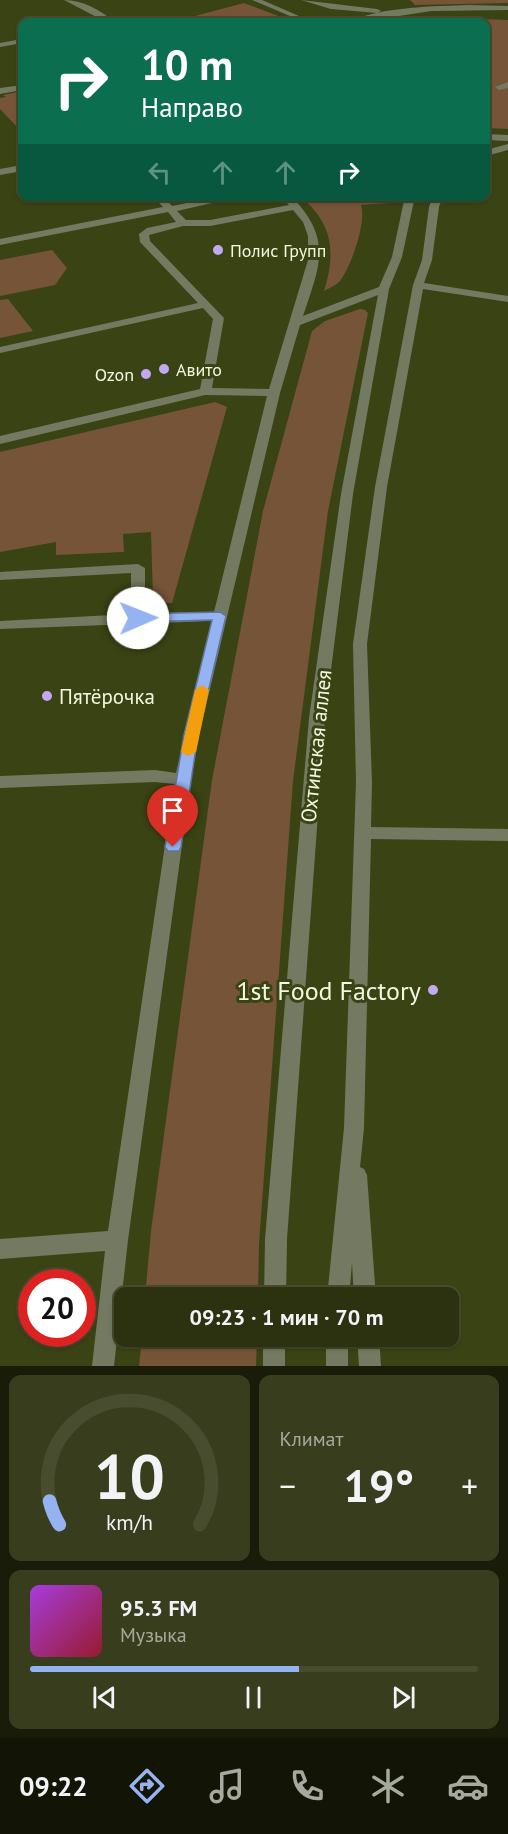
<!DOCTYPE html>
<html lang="ru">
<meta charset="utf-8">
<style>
:root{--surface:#2c320f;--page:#383e1d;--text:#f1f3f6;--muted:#a6aa9e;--line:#484d2f;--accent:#95b2f1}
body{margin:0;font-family:"PT Sans",sans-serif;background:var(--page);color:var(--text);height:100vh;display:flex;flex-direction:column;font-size:22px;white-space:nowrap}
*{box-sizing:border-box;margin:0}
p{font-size:20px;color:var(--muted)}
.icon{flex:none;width:33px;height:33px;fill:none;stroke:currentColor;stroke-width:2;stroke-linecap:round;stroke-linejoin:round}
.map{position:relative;height:1366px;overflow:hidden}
.sheet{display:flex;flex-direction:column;gap:9px;padding:9px;background:#181c08;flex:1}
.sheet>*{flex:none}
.banner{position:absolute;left:18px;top:18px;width:472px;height:183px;border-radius:12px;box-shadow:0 2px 4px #0004,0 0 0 2px var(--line);background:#0b6e4f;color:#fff;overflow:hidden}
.speed{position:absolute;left:18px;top:1269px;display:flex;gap:12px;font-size:30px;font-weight:700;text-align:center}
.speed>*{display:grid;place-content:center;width:78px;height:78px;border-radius:50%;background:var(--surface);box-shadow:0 2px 4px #0004,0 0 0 2px var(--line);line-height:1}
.speed .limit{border:9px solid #d22;background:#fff;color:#111}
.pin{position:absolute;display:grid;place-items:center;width:51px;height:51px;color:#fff;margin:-62px -26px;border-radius:50% 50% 50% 0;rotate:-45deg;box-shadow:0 0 6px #0007}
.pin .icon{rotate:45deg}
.me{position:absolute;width:66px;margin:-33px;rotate:89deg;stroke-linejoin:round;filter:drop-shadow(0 0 4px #0008)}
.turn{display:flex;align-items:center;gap:21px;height:126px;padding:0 24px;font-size:27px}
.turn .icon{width:78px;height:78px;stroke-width:2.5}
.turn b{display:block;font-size:42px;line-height:51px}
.lanes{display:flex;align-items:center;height:57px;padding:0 24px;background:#0003;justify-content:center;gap:30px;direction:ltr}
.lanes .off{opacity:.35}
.big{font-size:45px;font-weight:600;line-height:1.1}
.sheet .card{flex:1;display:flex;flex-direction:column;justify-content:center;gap:9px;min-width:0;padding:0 21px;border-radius:12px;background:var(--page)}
.sheet .dial{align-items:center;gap:0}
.dial svg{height:156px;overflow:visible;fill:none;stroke:var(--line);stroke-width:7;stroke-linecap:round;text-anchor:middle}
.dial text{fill:var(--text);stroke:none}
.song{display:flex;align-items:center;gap:18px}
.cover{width:72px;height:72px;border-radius:9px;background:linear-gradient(135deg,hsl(280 70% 55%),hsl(350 70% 35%))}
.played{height:6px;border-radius:3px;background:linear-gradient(90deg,var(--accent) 60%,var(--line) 60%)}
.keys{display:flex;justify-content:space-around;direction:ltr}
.heat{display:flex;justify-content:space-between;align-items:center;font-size:33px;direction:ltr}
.sheet .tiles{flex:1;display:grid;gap:9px;grid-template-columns:1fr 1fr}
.card:last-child{grid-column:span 2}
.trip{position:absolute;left:114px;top:1287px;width:345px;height:60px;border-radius:12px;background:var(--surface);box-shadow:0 2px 4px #0004,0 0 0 2px var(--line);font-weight:600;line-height:60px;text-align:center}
.tabs{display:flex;height:96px;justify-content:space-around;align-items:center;background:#121406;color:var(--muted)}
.tabs .icon{width:42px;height:42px}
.tabs .active{color:var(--accent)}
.tabs b{font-size:27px;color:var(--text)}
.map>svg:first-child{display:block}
</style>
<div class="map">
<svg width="508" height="1366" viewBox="0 0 508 1366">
<rect width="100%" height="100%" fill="#3a4314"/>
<g fill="#765438">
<path d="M 410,0 L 508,0 L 508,3 L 415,5 Z"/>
<path d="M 244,3 L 294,22 L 177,22 L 180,20 Z"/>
<path d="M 482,19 L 508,20 L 508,129 L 486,128 L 486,22 L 431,22 Z"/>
<path d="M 17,92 L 22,97 L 22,132 L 0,109 L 0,98 L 6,97 L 3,95 Z"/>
<path d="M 301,197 L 392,197 L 390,203 L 361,205 C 367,221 351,267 340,281 C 337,285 329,288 324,291 C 336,252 333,224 301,197 Z"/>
<path d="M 52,250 L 67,268 L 55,285 L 0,296 L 0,260 Z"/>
<path d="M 8,299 L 33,331 L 0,338 L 0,300 Z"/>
<path d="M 360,309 L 365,310 L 368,313 L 328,511 L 293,781 L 259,1244 L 258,1297 L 145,1297 L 151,1231 L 212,780 L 263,511 L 312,331 L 325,321 Z"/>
<path d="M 215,402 L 227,407 L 172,603 L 162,603 L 153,598 L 151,532 L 123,534 L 124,552 L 56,555 L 56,542 L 0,552 L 0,452 Z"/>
<path d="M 142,1337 L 257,1337 L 256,1366 L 139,1366 Z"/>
</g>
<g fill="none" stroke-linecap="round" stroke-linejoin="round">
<g fill="#747a62" fill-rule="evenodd">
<path d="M 64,0 C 82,0 101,10 114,22 L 106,22 Z"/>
<path d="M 252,0 L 262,0 L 313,22 L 304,22 Z"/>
<path d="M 301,0 L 377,9 L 381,11 L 377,13 L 331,9 Z"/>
<path d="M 469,5 L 508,6 L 508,10 L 431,11 L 361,22 L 350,22 C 376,7 439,6 469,5 Z"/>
<path d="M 22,39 L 22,43 L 0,47 L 0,43 Z"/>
<path d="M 508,82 L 508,88 L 499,90 L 495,87 Z"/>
<path d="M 22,85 L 22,90 L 0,94 L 0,88 Z"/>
<path d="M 486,134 L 508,135 L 508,141 L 486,140 Z"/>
<path d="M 508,144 L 508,150 L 486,156 L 486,150 Z"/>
<path d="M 22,165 L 22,171 L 0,175 L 0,169 Z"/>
<path d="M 153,196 L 163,196 L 172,206 L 221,196 L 243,196 L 177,211 L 186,220 L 210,220 L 289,205 L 281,196 L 291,196 C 333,239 320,265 303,316 L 379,287 L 392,257 L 405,196 L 415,196 L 402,257 L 389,289 L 353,494 L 325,718 L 287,1239 L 286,1298 L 264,1298 L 265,1239 L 309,718 L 341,494 L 378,295 L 300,325 L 280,393 L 199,735 L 191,779 L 128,1240 L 114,1366 L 92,1366 L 105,1251 L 0,1259 L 0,1239 L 108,1231 L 174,784 L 155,782 L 0,788 L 0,776 L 155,770 L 176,773 L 212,621 L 0,629 L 0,621 L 131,614 L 131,573 L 0,580 L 0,572 L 138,564 L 145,568 L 145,613 L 214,612 L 267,396 L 205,395 L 0,444 L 0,436 L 200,389 L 213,319 L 203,308 L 0,353 L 0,347 L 198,303 L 140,242 L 139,234 L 147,228 L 176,222 L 168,212 L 0,245 L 0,239 L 163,207 ZM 293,210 L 303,222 L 308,236 L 308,260 L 269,389 L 212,388 L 224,318 L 150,241 L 149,235 L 183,226 L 210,226 Z"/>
<path d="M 433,196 L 443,196 L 439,207 L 432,260 L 424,283 L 508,296 L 508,302 L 423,289 L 387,487 L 367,644 L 372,782 L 371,827 L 508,829 L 508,841 L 371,839 L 364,1128 L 360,1167 L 364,1169 L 367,1175 L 376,1298 L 354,1298 L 352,1263 L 349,1298 L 327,1298 L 344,1128 L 356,782 L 353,644 L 375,487 L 413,285 L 422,260 L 429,207 Z"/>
<rect x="263" y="1336" width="22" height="30"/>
<rect x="326" y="1336" width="22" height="30"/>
<path d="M 357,1336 L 379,1336 L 381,1366 L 359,1366 Z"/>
</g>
</g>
<path fill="#95b2f1" stroke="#61749d" stroke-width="1.5" d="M 220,612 L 226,616 L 198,735 L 181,847 L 179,851 L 168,851 L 165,847 L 184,735 L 212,620 L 138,622 L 132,618 L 138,614 Z"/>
<path fill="#f59e0b" d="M 202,685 L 209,690 L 196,752 L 188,756 L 181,752 L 195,690 Z"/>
<g fill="#c2a8f3" stroke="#3a4314" stroke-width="2">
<circle cx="218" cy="250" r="6"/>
<circle cx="164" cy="369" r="6"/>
<circle cx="146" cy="374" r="6"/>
<circle cx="47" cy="696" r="6"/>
<circle cx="433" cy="990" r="6"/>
</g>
<g text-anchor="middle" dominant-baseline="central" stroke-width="6" stroke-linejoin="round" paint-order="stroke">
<g font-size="18" fill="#f1f8de" stroke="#3a4314" text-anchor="start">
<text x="230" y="250">Полис Групп</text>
<text x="176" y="369">Авито</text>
<text x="134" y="374" text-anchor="end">Ozon</text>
</g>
<g font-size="21" fill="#f1f8de" stroke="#3a4314" text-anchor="start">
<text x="59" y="696">Пятёрочка</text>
</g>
<g font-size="21" fill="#f1f8de" stroke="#3a4314">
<text transform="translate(316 746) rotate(-84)">Охтинская аллея</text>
</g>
<g font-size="26" fill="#f1f8de" stroke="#3a4314" text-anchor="end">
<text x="421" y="990">1st Food Factory</text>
</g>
</g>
</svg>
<div class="speed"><div class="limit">20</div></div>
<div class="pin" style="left:173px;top:847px;background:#d93025"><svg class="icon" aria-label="arrive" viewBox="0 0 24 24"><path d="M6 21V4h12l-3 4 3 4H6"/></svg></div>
<svg class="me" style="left:138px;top:618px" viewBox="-20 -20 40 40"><circle r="19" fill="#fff"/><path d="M0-13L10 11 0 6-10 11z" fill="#95b2f1"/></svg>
<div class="trip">09:23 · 1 мин · 70 m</div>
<div class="banner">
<div class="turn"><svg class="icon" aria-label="right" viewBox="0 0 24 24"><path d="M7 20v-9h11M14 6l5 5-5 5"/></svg><div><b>10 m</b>Направо</div></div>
<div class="lanes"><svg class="icon off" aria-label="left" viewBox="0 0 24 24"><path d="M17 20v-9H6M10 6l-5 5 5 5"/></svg><svg class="icon off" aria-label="ahead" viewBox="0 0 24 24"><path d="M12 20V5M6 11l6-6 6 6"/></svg><svg class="icon off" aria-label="ahead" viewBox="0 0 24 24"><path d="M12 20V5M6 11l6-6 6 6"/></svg><svg class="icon" aria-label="right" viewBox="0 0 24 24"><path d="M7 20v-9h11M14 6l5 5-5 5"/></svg></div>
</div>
</div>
<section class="sheet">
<div class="tiles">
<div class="card dial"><svg viewBox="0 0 100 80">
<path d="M14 69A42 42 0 1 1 86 69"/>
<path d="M14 69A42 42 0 0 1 9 57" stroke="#95b2f1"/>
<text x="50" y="56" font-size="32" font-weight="700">10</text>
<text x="50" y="72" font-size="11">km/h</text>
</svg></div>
<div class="card"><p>Климат</p>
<div class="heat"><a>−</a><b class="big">19°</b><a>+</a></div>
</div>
<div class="card">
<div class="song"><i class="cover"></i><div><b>95.3 FM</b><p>Музыка</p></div></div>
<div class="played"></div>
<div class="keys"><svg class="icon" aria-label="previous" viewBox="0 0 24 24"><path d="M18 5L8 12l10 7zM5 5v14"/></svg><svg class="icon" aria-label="pause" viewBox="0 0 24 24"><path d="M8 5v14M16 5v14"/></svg><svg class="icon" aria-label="next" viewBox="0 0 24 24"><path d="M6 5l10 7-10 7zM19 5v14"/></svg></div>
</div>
</div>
</section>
<nav class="tabs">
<b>09:22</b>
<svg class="icon active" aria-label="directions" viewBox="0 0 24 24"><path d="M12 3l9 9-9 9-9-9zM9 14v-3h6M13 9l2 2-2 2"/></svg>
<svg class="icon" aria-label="music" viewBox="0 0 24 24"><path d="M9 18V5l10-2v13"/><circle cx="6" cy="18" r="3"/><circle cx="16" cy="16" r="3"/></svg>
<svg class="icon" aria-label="phone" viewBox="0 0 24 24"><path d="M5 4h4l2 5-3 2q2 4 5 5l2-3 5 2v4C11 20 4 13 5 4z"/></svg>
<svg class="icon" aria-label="climate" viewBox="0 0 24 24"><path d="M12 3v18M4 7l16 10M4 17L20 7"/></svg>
<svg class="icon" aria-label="car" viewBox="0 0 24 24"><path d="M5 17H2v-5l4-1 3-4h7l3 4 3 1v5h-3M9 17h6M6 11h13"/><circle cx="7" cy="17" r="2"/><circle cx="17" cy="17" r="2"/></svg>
</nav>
